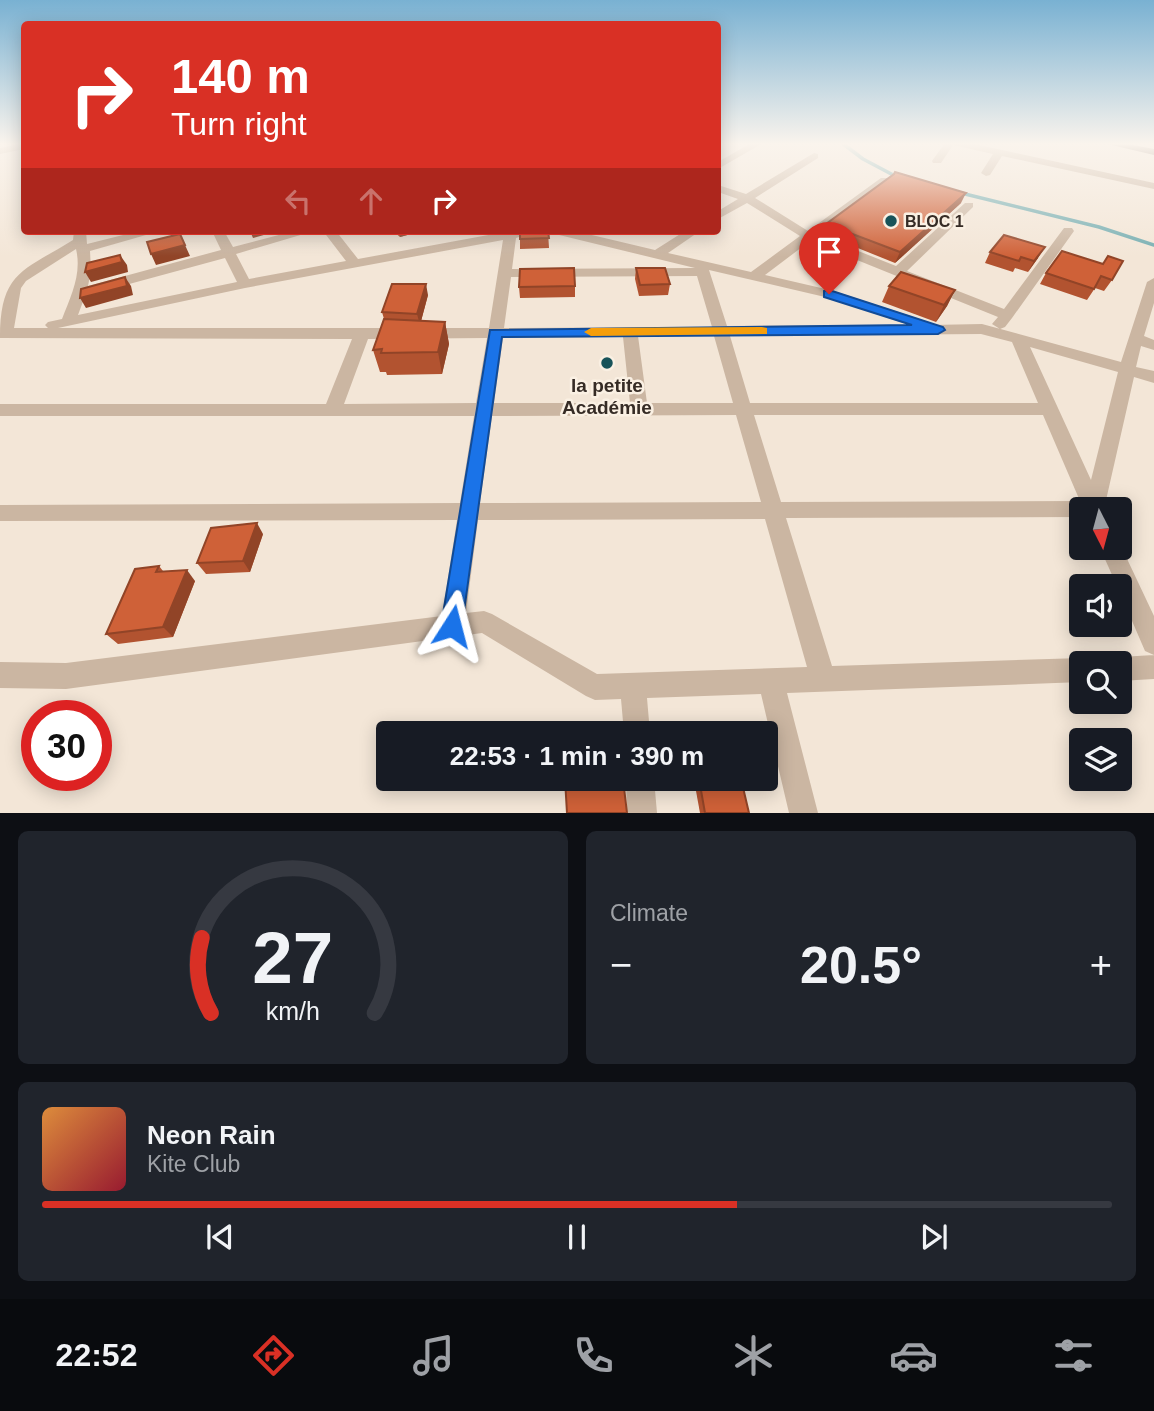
<!DOCTYPE html>
<meta charset="utf-8">
<style>
:root{--surface:#171b24;--page:#20242c;--text:#f1f3f6;--muted:#9ea1a6;--line:#363941;--accent:#d93025}
body{margin:0;font-family:Helvetica,sans-serif;background:var(--page);color:var(--text);height:100vh;display:flex;flex-direction:column;font-size:26px;white-space:nowrap}
*{box-sizing:border-box;margin:0}
p{font-size:23px;color:var(--muted)}
.icon{flex:none;width:38px;height:38px;fill:none;stroke:currentColor;stroke-width:2;stroke-linecap:round;stroke-linejoin:round}
.map{position:relative;height:813px;overflow:hidden}
.side{display:flex;flex-direction:column;gap:18px;padding:18px;background:#0d0f14;flex:1}
.side>*{flex:none}
.hud{position:absolute;left:21px;top:21px;width:700px;height:214px;border-radius:7px;box-shadow:0 4px 18px #0003;background:#d93025;color:#fff;overflow:hidden}
.needle{width:46px;rotate:174deg}
.fabs{position:absolute;left:1069px;top:497px;display:grid;gap:14px}
.fabs a{display:grid;place-items:center;width:63px;height:63px;border-radius:7px;background:var(--surface);box-shadow:0 4px 18px #0003;font-size:35px}
.speed{position:absolute;left:21px;top:700px;display:flex;gap:14px;font-size:35px;font-weight:700;text-align:center}
.speed>*{display:grid;place-content:center;width:91px;height:91px;border-radius:50%;background:var(--surface);box-shadow:0 4px 18px #0003;line-height:1}
.speed .limit{border:10px solid #d22;background:#fff;color:#111}
.pin{position:absolute;display:grid;place-items:center;width:60px;height:60px;color:#fff;margin:-72px -30px;border-radius:50% 50% 50% 0;rotate:-45deg;box-shadow:0 0 7px #0007}
.pin .icon{rotate:45deg}
.me{position:absolute;width:77px;margin:-38px;rotate:9deg;stroke-linejoin:round;filter:drop-shadow(0 0 5px #0008)}
.turn{display:flex;align-items:center;gap:24px;height:147px;padding:0 35px;font-size:32px}
.turn .icon{width:91px;height:91px;stroke-width:2.5}
.turn b{display:block;font-size:49px;line-height:60px}
.lanes{display:flex;align-items:center;height:66px;padding:0 35px;background:#0003;justify-content:center;gap:35px;direction:ltr}
.lanes .off{opacity:.35}
.big{font-size:52px;font-weight:800;line-height:1.1}
.side .tile{flex:1;display:flex;flex-direction:column;justify-content:center;gap:10px;min-width:0;padding:0 24px;border-radius:10px;background:var(--page)}
.side .dial{align-items:center;gap:0}
.dial svg{height:182px;overflow:visible;fill:none;stroke:var(--line);stroke-width:7;stroke-linecap:round;text-anchor:middle}
.dial text{fill:var(--text);stroke:none}
.song{display:flex;align-items:center;gap:21px}
.cover{width:84px;height:84px;border-radius:10px;background:linear-gradient(135deg,hsl(30 70% 55%),hsl(350 70% 35%))}
.played{height:7px;border-radius:4px;background:linear-gradient(90deg,var(--accent) 65%,var(--line) 65%)}
.keys{display:flex;justify-content:space-around;direction:ltr}
.heat{display:flex;justify-content:space-between;align-items:center;font-size:38px;direction:ltr}
.side .tiles{flex:1;display:grid;gap:18px;grid-template-columns:1fr 1fr}
.tile:last-child{grid-column:span 2}
.trip{position:absolute;left:376px;top:721px;width:402px;height:70px;border-radius:7px;background:var(--surface);box-shadow:0 4px 18px #0003;font-weight:800;line-height:70px;text-align:center}
.dock{display:flex;height:112px;justify-content:space-around;align-items:center;background:#090b0e;color:var(--muted)}
.dock .icon{width:49px;height:49px}
.dock .selected{color:var(--accent)}
.dock b{font-size:32px;color:var(--text)}
.map>svg:first-child{display:block}
</style>
<div class="map">
<svg width="1154" height="813" viewBox="0 0 1154 813">
<rect width="100%" height="100%" fill="#f3e6d7"/>
<g fill="none" stroke-linecap="round" stroke-linejoin="round">
<g stroke="#74adb1" stroke-width="3.5">
<path d="M 842,143 L 863,159 L 897,177"/>
<path d="M 961,193 L 1099,227 L 1154,245"/>
</g>
<g fill="#cbb6a2" fill-rule="evenodd">
<path d="M 24,143 L 24,149 L 0,154 L 0,148 Z"/>
<path d="M 751,143 L 763,143 L 718,169 L 718,162 Z"/>
<path d="M 945,143 L 970,143 L 1154,183 L 1154,189 L 1002,156 L 990,175 L 986,176 L 981,173 L 993,154 L 953,145 L 941,163 L 933,163 L 932,161 Z"/>
<path d="M 814,153 L 818,154 L 818,158 L 755,198 L 808,231 L 881,178 L 889,178 L 889,182 L 818,235 L 896,266 L 965,203 L 973,203 L 973,207 L 907,271 L 1004,309 L 1064,228 L 1072,228 L 1074,231 L 1012,318 L 1005,327 L 1000,329 L 992,324 L 998,317 L 810,241 L 765,275 L 834,291 L 929,322 L 931,325 L 982,324 L 1121,362 L 1147,282 L 1154,278 L 1154,303 L 1144,336 L 1154,340 L 1154,350 L 1141,346 L 1136,367 L 1154,371 L 1154,383 L 1134,377 L 1104,509 L 1082,509 L 1082,517 L 786,518 L 832,666 L 1082,658 L 1092,663 L 1082,663 L 1082,682 L 787,693 L 818,813 L 789,813 L 761,694 L 647,698 L 650,733 L 624,733 L 621,699 L 595,700 L 586,696 L 482,633 L 66,689 L 0,688 L 0,662 L 66,663 L 442,616 L 457,520 L 0,521 L 0,505 L 460,503 L 474,416 L 0,416 L 0,404 L 326,404 L 352,339 L 0,338 C 0,272 23,271 73,240 L 74,231 L 86,231 L 87,244 L 139,231 L 160,231 L 90,251 L 91,271 L 88,286 L 221,250 L 212,231 L 224,231 L 233,247 L 294,231 L 314,231 L 236,254 L 249,279 L 346,261 L 323,231 L 336,231 L 358,259 L 510,231 L 538,231 L 516,238 L 512,269 L 695,268 L 555,234 L 553,231 L 575,231 L 655,250 L 685,231 L 700,231 L 668,253 L 751,272 L 800,236 L 747,203 L 718,219 L 718,211 L 738,199 L 718,192 L 718,185 L 746,194 ZM 503,240 L 489,328 L 58,328 L 245,288 ZM 76,249 C 82,274 71,296 62,319 L 48,322 L 45,325 L 48,328 L 14,328 L 21,288 L 26,281 ZM 225,258 L 237,282 L 78,315 L 85,296 ZM 709,270 L 825,297 L 909,325 L 727,326 ZM 697,276 L 712,327 L 504,328 L 511,277 ZM 981,334 L 1012,342 L 1038,403 L 750,403 L 730,336 ZM 638,336 L 714,336 L 733,403 L 647,403 ZM 623,337 L 630,403 L 494,403 L 503,338 ZM 487,338 L 476,403 L 344,404 L 368,339 ZM 1030,347 L 1118,372 L 1091,480 ZM 736,415 L 761,502 L 480,503 L 492,416 ZM 754,415 L 1043,415 L 1080,501 L 781,502 ZM 765,519 L 807,667 L 597,674 L 492,614 L 484,611 L 466,613 L 478,520 Z"/>
<path d="M 1120,544 L 1154,616 L 1154,679 L 1120,681 L 1120,663 L 1110,663 L 1120,657 L 1154,655 L 1145,651 L 1120,593 L 1120,586 L 1117,586 L 1100,548 L 1120,548 Z"/>
<path d="M 626,779 L 654,779 L 657,813 L 627,813 Z"/>
</g>
<path fill="#786255" fill-rule="evenodd" d="M 1103,143 L 1123,143 L 1154,149 L 1154,155 Z"/>
</g>
<g fill="#b25330">
<path d="M 961,203 L 895,263 L 823,234 L 826,224 Z"/>
<path d="M 393,231 L 422,231 L 400,237 Z"/>
<path d="M 520,231 L 548,231 L 549,248 L 520,249 Z"/>
<path d="M 990,252 L 1038,258 L 1028,272 L 1015,268 L 1013,272 L 985,263 Z"/>
<path d="M 1103,264 L 1112,280 L 1104,291 L 1095,288 L 1087,300 L 1040,284 L 1046,273 Z"/>
<path d="M 636,268 L 670,284 L 668,295 L 639,296 L 635,279 Z"/>
<path d="M 575,286 L 575,297 L 520,298 L 519,287 Z"/>
<path d="M 889,286 L 955,290 L 947,306 L 936,322 L 882,302 Z"/>
<path d="M 428,295 L 421,321 L 445,322 L 449,344 L 442,374 L 387,375 L 386,372 L 380,372 L 373,350 L 384,319 L 382,312 Z"/>
<path d="M 263,534 L 250,572 L 206,574 L 197,563 Z"/>
<path d="M 159,566 L 163,571 L 195,581 L 173,637 L 118,644 L 106,634 Z"/>
<path d="M 698,723 L 743,733 L 695,733 Z"/>
<path d="M 695,779 L 741,779 L 749,813 L 700,813 L 694,780 Z"/>
</g>
<g fill="#914427">
<path d="M 966,193 L 961,203 L 895,263 L 900,252 Z"/>
<path d="M 250,231 L 278,231 L 253,238 Z"/>
<path d="M 399,231 L 422,231 L 400,237 Z"/>
<path d="M 475,231 L 489,231 L 489,232 L 476,235 Z"/>
<path d="M 180,234 L 190,256 L 156,265 L 151,254 Z"/>
<path d="M 1045,247 L 1038,258 L 1028,272 L 1034,261 Z"/>
<path d="M 120,255 L 127,265 L 128,272 L 91,282 L 85,272 Z"/>
<path d="M 125,277 L 131,286 L 133,295 L 86,308 L 80,298 Z"/>
<path d="M 426,284 L 428,295 L 420,325 L 417,314 Z"/>
<path d="M 955,290 L 947,306 L 936,322 L 944,305 Z"/>
<path d="M 445,322 L 449,344 L 442,374 L 438,352 Z"/>
<path d="M 257,523 L 263,534 L 250,572 L 243,561 Z"/>
<path d="M 187,570 L 195,581 L 173,637 L 163,627 Z"/>
</g>
<g fill="#cf6138" stroke="#914427" stroke-width="2">
<path d="M 895,172 L 966,193 L 900,252 L 826,224 L 894,174 Z"/>
<path d="M 520,231 L 548,231 L 549,238 L 520,239 Z"/>
<path d="M 180,234 L 185,245 L 151,254 L 147,242 Z"/>
<path d="M 1004,235 L 1045,247 L 1034,261 L 1021,257 L 1019,261 L 990,252 Z"/>
<path d="M 1062,251 L 1103,264 L 1108,256 L 1123,261 L 1112,280 L 1101,276 L 1094,289 L 1046,273 Z"/>
<path d="M 120,255 L 122,262 L 85,272 L 87,263 Z"/>
<path d="M 574,268 L 575,286 L 519,287 L 520,269 Z"/>
<path d="M 636,268 L 665,268 L 670,284 L 640,285 Z"/>
<path d="M 901,272 L 955,290 L 944,305 L 889,286 Z"/>
<path d="M 125,277 L 127,286 L 80,298 L 81,289 Z"/>
<path d="M 392,284 L 426,284 L 417,314 L 382,312 Z"/>
<path d="M 384,319 L 445,322 L 438,352 L 381,353 L 382,349 L 373,350 Z"/>
<path d="M 257,523 L 243,561 L 197,563 L 211,528 Z"/>
<path d="M 159,566 L 156,572 L 187,570 L 163,627 L 106,634 L 135,569 Z"/>
<path d="M 698,723 L 741,723 L 743,733 L 699,733 Z"/>
<path d="M 565,779 L 623,779 L 627,813 L 567,813 Z"/>
<path d="M 699,779 L 741,779 L 749,813 L 705,813 Z"/>
</g>
<linearGradient id="sky" x2="0" y2="1"><stop stop-color="#79b1d2"/><stop offset="0.56" stop-color="#faf4ed"/><stop offset="1" stop-color="#faf4ed" stop-opacity="0"/></linearGradient>
<rect width="1154" height="257" fill="url(#sky)"/>
<path fill="#1a73e8" stroke="#114b97" stroke-width="2" d="M 829,290 L 943,327 L 945,330 L 938,334 L 502,337 L 462,626 L 459,634 L 452,637 L 444,634 L 441,626 L 490,330 L 912,325 L 824,297 L 824,291 Z"/>
<path fill="#f59e0b" d="M 762,327 L 767,328 L 767,334 L 591,336 L 584,332 L 591,328 Z"/>
<g fill="#185359" stroke="#faf0e3" stroke-width="2.5">
<circle cx="891" cy="221" r="7"/>
<circle cx="607" cy="363" r="7"/>
</g>
<g text-anchor="middle" dominant-baseline="central" stroke-width="5" stroke-linejoin="round" paint-order="stroke">
<g font-size="16" font-weight="bold" fill="#352b25" stroke="#faf0e3" text-anchor="start">
<text x="905" y="221">BLOC 1</text>
</g>
<g font-size="19" font-weight="bold" fill="#352b25" stroke="#faf0e3">
<text x="607" y="385">la petite<tspan x="607" dy="22">Académie</tspan></text>
</g>
</g>
</svg>
<div class="fabs">
<a><svg class="needle" viewBox="-14 -14 28 28"><path d="M0-13l5 13h-10z" fill="#e53935"/><path d="M0 13l5-13h-10z" fill="#9ea1a6"/></svg></a>
<a><svg class="icon" aria-label="sound" viewBox="0 0 24 24"><path d="M4 9h4l5-4v14l-5-4H4zM17 9q2 3 0 6"/></svg></a>
<a><svg class="icon" aria-label="search" viewBox="0 0 24 24"><circle cx="10" cy="10" r="6"/><path d="M15 15l6 6"/></svg></a>
<a><svg class="icon" aria-label="layers" viewBox="0 0 24 24"><path d="M12 4l9 5-9 5-9-5zM3 14l9 5 9-5"/></svg></a>
</div>
<div class="speed"><div class="limit">30</div></div>
<div class="pin" style="left:829px;top:294px;background:#d93025"><svg class="icon" aria-label="arrive" viewBox="0 0 24 24"><path d="M6 21V4h12l-3 4 3 4H6"/></svg></div>
<svg class="me" style="left:452px;top:626px" viewBox="-20 -20 40 40"><path d="M0-17L14 15 0 8-14 15z" fill="#1a73e8" stroke="#fff" stroke-width="4"/></svg>
<div class="trip">22:53 · 1 min · 390 m</div>
<div class="hud">
<div class="turn"><svg class="icon" aria-label="right" viewBox="0 0 24 24"><path d="M7 20v-9h11M14 6l5 5-5 5"/></svg><div><b>140 m</b>Turn right</div></div>
<div class="lanes"><svg class="icon off" aria-label="left" viewBox="0 0 24 24"><path d="M17 20v-9H6M10 6l-5 5 5 5"/></svg><svg class="icon off" aria-label="ahead" viewBox="0 0 24 24"><path d="M12 20V5M6 11l6-6 6 6"/></svg><svg class="icon" aria-label="right" viewBox="0 0 24 24"><path d="M7 20v-9h11M14 6l5 5-5 5"/></svg></div>
</div>
</div>
<section class="side">
<div class="tiles">
<div class="tile dial"><svg viewBox="0 0 100 80">
<path d="M14 69A42 42 0 1 1 86 69"/>
<path d="M14 69A42 42 0 0 1 10 36" stroke="#d93025"/>
<text x="50" y="56" font-size="32" font-weight="700">27</text>
<text x="50" y="72" font-size="11">km/h</text>
</svg></div>
<div class="tile"><p>Climate</p>
<div class="heat"><a>−</a><b class="big">20.5°</b><a>+</a></div>
</div>
<div class="tile">
<div class="song"><i class="cover"></i><div><b>Neon Rain</b><p>Kite Club</p></div></div>
<div class="played"></div>
<div class="keys"><svg class="icon" aria-label="previous" viewBox="0 0 24 24"><path d="M18 5L8 12l10 7zM5 5v14"/></svg><svg class="icon" aria-label="pause" viewBox="0 0 24 24"><path d="M8 5v14M16 5v14"/></svg><svg class="icon" aria-label="next" viewBox="0 0 24 24"><path d="M6 5l10 7-10 7zM19 5v14"/></svg></div>
</div>
</div>
</section>
<nav class="dock">
<b>22:52</b>
<svg class="icon selected" aria-label="directions" viewBox="0 0 24 24"><path d="M12 3l9 9-9 9-9-9zM9 14v-3h6M13 9l2 2-2 2"/></svg>
<svg class="icon" aria-label="music" viewBox="0 0 24 24"><path d="M9 18V5l10-2v13"/><circle cx="6" cy="18" r="3"/><circle cx="16" cy="16" r="3"/></svg>
<svg class="icon" aria-label="phone" viewBox="0 0 24 24"><path d="M5 4h4l2 5-3 2q2 4 5 5l2-3 5 2v4C11 20 4 13 5 4z"/></svg>
<svg class="icon" aria-label="climate" viewBox="0 0 24 24"><path d="M12 3v18M4 7l16 10M4 17L20 7"/></svg>
<svg class="icon" aria-label="car" viewBox="0 0 24 24"><path d="M5 17H2v-5l4-1 3-4h7l3 4 3 1v5h-3M9 17h6M6 11h13"/><circle cx="7" cy="17" r="2"/><circle cx="17" cy="17" r="2"/></svg>
<svg class="icon" aria-label="filters" viewBox="0 0 24 24"><path d="M4 7h16M4 17h16"/><circle cx="9" cy="7" r="2"/><circle cx="15" cy="17" r="2"/></svg>
</nav>
